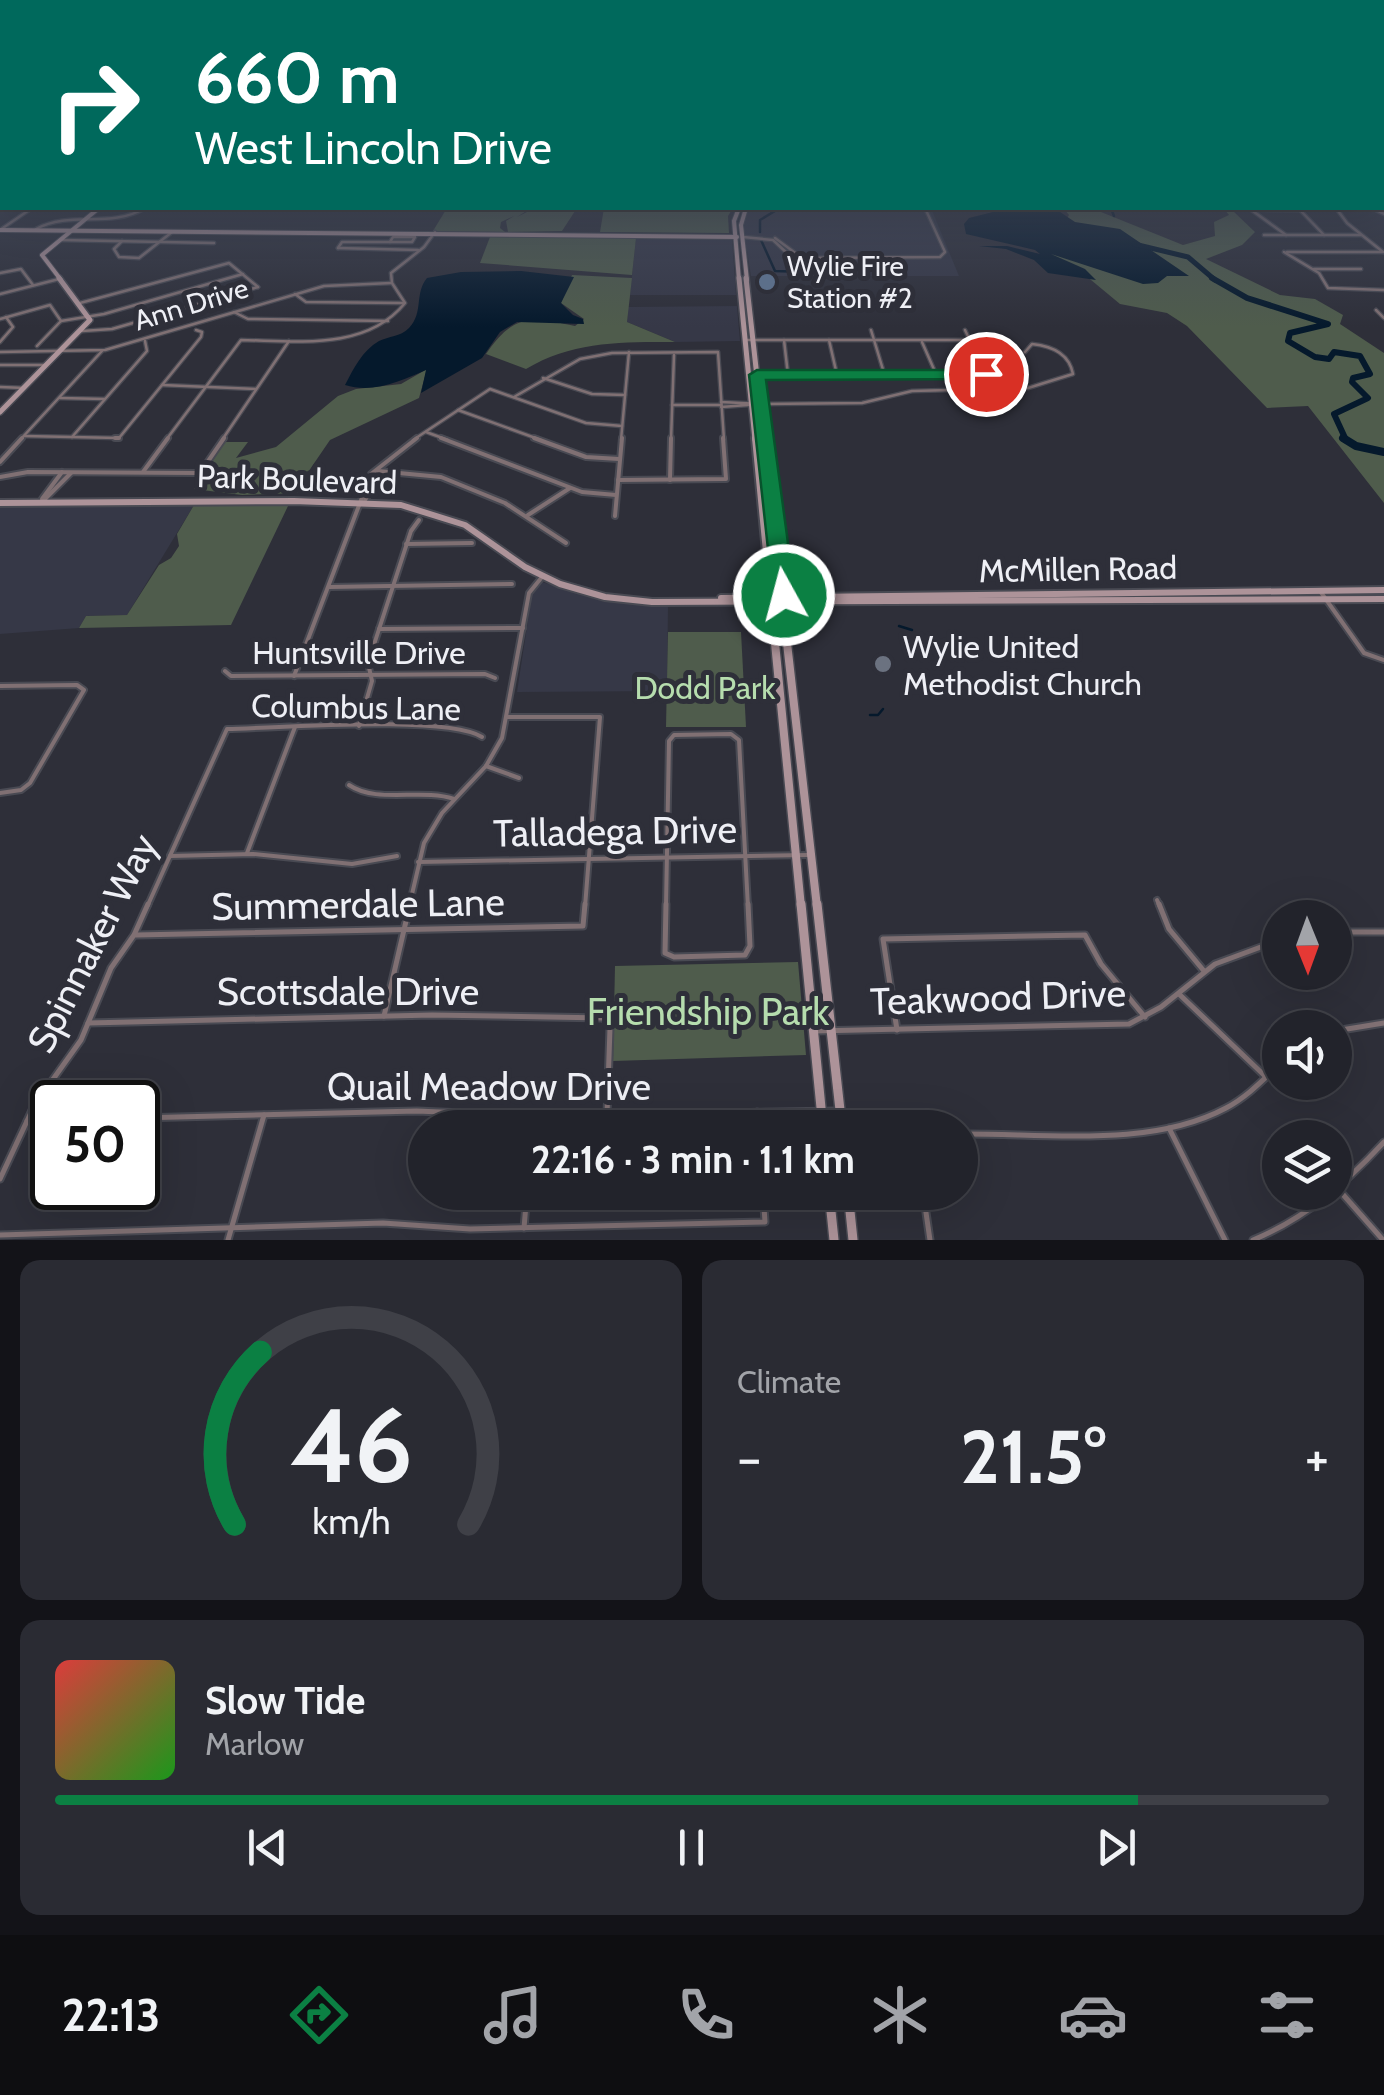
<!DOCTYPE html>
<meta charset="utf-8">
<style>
:root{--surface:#22232b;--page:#2a2b33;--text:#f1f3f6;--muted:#a2a4a9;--line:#3f4047;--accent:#0b8043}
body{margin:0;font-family:Cabin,sans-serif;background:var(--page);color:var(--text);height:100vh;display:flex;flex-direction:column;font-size:38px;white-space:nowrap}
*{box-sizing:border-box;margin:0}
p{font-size:32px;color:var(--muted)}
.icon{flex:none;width:55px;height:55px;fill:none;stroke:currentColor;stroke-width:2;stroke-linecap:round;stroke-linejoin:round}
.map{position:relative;height:1240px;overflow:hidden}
.details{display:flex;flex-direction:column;gap:20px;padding:20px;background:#131318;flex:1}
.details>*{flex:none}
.guide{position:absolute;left:0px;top:0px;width:1385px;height:210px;box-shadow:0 10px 40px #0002,0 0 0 2px var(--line);background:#00695c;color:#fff;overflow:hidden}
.needle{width:65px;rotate:179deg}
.controls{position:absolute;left:1262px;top:900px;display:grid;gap:20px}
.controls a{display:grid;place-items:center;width:90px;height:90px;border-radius:50%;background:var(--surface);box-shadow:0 10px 40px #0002,0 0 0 2px var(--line);font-size:50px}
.speed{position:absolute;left:30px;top:1080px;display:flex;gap:20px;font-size:50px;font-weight:700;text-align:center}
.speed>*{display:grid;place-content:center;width:130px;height:130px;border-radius:50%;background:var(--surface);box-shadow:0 10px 40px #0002,0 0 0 2px var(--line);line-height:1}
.speed .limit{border:5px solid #111;border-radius:15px;background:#fff;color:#111}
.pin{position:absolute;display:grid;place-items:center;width:85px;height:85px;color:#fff;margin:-42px;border:5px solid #fff;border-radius:50%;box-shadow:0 2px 10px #0007}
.me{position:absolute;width:110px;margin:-55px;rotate:353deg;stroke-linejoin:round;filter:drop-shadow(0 0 8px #0008)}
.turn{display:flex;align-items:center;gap:35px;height:210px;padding:0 30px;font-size:45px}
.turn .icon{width:130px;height:130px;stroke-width:2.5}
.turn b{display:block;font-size:70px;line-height:85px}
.big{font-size:75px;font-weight:700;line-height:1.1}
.details .card{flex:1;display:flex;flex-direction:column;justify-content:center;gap:15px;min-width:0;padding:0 35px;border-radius:20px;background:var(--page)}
.details .dial{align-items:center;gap:0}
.dial svg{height:260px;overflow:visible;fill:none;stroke:var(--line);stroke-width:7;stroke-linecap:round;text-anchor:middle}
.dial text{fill:var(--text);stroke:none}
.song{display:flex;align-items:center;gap:30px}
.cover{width:120px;height:120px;border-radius:15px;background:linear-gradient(135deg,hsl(0 70% 55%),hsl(120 70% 35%))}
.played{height:10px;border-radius:5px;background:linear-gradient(90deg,var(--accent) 85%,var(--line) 85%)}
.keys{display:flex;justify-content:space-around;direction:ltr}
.heat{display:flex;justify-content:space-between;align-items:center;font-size:55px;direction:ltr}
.details .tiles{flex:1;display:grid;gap:20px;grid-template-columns:1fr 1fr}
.card:last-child{grid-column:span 2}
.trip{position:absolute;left:408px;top:1110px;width:570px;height:100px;border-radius:50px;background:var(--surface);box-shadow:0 10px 40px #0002,0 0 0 2px var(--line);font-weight:700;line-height:100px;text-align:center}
.dock{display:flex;height:160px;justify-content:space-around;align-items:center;background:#0e0e11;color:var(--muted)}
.dock .icon{width:70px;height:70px}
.dock .active{color:var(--accent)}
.dock b{font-size:45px;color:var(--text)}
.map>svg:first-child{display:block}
</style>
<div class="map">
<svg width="1384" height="1240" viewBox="0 0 1384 1240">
<rect width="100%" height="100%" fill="#2e2f39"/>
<g fill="#363847">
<path d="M 749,208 L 931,208 L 959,276 L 751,276 L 743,226 Z"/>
<path d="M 636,238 L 732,239 L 736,295 L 630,295 Z"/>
<path d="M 737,306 L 740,341 L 675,342 L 627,322 L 628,307 Z"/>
<path d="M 194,505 L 127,615 L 86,616 L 79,628 L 0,634 L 0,507 Z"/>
<path d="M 542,582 L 599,600 L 668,606 L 667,691 L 517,692 L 532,594 Z"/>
</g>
<g fill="#4f5c4c">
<path d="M 447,208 L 531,208 L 517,217 L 535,208 L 577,208 L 562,231 L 508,232 L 506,221 L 514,216 L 501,222 L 500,228 L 505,232 L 433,231 Z"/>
<path d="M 604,208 L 733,208 L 728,216 L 729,233 L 600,232 Z"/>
<path d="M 1065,210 L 1096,210 L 1183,245 L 1215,236 L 1214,222 L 1229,215 L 1225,210 L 1233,211 L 1255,232 L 1242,245 L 1206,259 L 1280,295 L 1315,299 L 1343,315 L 1340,324 L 1384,353 L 1384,503 L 1308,406 L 1267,408 L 1187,326 L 1167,313 L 1120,304 L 1079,270 L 1045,256 L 1069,215 Z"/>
<path d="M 490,237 L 636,238 L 632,275 L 480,263 Z"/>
<path d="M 572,275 L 632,278 L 627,322 L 675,342 C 621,342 573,341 526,369 L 486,354 C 513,314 530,316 575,326 L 584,319 L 561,303 Z"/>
<path d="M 427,369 L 419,398 L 330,440 L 304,478 L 299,493 L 242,495 L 194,489 L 225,442 L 248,442 L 236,458 L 276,447 L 338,396 L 356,389 L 401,384 Z"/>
<path d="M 194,505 L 288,506 L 231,625 L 79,628 L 86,616 L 127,615 L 159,565 L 171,558 L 179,546 L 177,534 Z"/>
<path d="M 668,632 L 741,632 L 746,727 L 666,727 Z"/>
<path d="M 798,962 L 806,1055 L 613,1061 L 615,966 Z"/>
</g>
<g fill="#05192c">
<path d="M 1009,208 L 1054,208 L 1075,222 L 1120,229 L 1189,276 L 1167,276 L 1158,283 L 1143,284 L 1051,254 L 1085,269 L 1096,280 L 1048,273 L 1034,260 L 1006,249 L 979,246 L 1007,246 L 1040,254 L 1035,250 L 966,234 L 964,224 L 969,218 Z"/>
<path d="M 521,271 L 574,277 L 561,303 L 573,315 L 583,319 L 584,324 L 517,322 L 500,332 L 482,358 L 421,393 L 426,370 C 403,380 374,394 345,385 C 354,368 362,351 379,341 C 389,336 400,337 409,328 C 424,312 414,294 427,278 L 461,272 Z"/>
</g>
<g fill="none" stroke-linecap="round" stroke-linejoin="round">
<g stroke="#05192c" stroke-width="2.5">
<path d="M 1112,211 L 1114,216"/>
<path d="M 760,232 L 760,220 L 780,208"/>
<path d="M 761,240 L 775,271 L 836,273"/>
<path d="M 899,626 L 912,630"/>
<path d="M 870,715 L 878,715 L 883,709"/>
</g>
<path stroke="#05192c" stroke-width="5" d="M 1134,244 L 1188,257 L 1215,280"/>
<path stroke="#05192c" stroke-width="6" d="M 1212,278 L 1247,298 L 1328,324 L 1290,333 L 1288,341 L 1315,357 L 1329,359 L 1334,352 L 1360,356 L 1370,374 L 1353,378 L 1352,382 L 1368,398 L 1334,414 L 1346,440"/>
<path stroke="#05192c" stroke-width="8" d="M 1343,438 L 1356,446 L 1384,452"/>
<defs>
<g id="street-far2">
<path d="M 32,208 L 116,208"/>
<path d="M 1140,208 L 1300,210 L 1324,235"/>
<path d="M 1336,208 L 1347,223 L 1383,252"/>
<path d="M 1372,208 L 1384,214"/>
<path d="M 1250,209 L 1286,235"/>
<path d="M 36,229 C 71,210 110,229 145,208"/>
<path d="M 0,230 L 32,208"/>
<path d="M 1264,235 L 1361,235"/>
<path d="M 393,237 L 415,237 L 412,242 L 390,242 Z"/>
<path d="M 743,237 L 773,240 L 789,255 L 803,258 L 940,257 L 945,252 L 925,208"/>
<path d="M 775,238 L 798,255"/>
<path d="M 62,240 L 214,243"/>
<path d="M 122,241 L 114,249 L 119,257 L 139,258 L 172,232"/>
<path d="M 338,248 L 342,242 L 390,242"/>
<path d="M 338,248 L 418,250"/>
<path d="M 1284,252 L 1319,273 L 1328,288 L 1384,290"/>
<path d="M 1287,252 L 1382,252"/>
<path d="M 1314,269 L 1361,269"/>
<path d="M 0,273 L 21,269 L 33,285"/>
<path d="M 0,294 L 59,279"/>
<path d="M 295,294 L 306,302 L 403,303"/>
<path d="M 80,303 L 229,263 L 258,287"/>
<path d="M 1376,310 L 1384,318"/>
<path d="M 234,312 L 248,319 L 388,321"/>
<path d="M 0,319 L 50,305 L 61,321 L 37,346"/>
<path d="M 61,321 L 104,314 L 243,274"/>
<path d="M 871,330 L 884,373"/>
<path d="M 965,330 L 991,385"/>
<path d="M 82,331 L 112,329 L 258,287"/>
<path d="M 745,340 L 970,340"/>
<path d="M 784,340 L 788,375"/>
<path d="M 829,340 L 837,375"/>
<path d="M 0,342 L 13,327 L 6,317"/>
<path d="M 922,342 L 936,374"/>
<path d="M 0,352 L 105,350 L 324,286 L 391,283"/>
<path d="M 0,365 L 45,365"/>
<path d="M 748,375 L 986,375"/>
<path d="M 543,378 L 592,394 L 625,395"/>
<path d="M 162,385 L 256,389"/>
<path d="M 0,387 L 25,388"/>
<path d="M 514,397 L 580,359 L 612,353 L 718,352 L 724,440"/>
<path d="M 60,398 L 105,399"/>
<path d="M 721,402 L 761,404 L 721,407"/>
<path d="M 761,404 L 862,403 L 912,391 L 1028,388 L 1073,374 C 1069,353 1052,346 1032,344 L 1025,352"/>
<path d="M 672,405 L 721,405"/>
<path d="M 458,410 L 541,440"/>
<path d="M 426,432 L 448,440"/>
<path d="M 24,436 L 119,438 L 201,337 L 202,332 L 196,330"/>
<path d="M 72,437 L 147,351 L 145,341"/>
<path d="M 20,440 L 102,351"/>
<path d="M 166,440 L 241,340 C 297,341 366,351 405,303 L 392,283 L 391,273 L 424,247 L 435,232"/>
<path d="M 222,440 L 289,341"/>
<path d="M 413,440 L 490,389 L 586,423 L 622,426"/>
<path d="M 621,440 L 629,352"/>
<path d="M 671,440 L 674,355"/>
</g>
<g id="street-far1">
<path d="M 115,438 L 119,438"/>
<path d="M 441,438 L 582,492 L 616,495"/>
<path d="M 534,438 L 586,457 L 619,459"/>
<path d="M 0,462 L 22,438"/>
<path d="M 378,471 L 441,477 L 505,503 L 566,543"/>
<path d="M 143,472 L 168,438"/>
<path d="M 0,477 L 28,472 L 200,473 L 224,438"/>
<path d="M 618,480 L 726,479 L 723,438"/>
<path d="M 670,480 L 671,438"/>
<path d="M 42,499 L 62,472"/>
<path d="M 365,500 L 381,475 L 378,471"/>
<path d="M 43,501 L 71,473"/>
<path d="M 528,515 L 570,488"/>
<path d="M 615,516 L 622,438"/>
<path d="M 406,544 L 472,543"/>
<path d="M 329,587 L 512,584"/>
<path d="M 1320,591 L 1364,653 L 1384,660"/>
<path d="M 379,629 L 523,628"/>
<path d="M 225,671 L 231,676 L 485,674 L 495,678"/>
<path d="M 294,676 L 371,474 L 417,438"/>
<path d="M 0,686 L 77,685 L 84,690 L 30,783 L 21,790 L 0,793"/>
<path d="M 507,717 L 600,717 L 585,907"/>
<path d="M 359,726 L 372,681 L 368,663 L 411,531 L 419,520"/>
<path d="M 486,766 L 519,778"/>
<path d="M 349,785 C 377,804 421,788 454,799"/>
<path d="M 247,853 L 295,727"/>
<path d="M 170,856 L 253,854 L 352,864 L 397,856"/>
<path d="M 418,862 L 808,855"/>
<path d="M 1157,900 L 1160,907"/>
<path d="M 147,907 L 227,729 C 279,728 445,715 482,737"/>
<path d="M 409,907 L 424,843 L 442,813 L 486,766 L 502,738 L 529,593 L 542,577"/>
<path d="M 666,907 L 669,741 L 674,735 L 731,734 L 739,740 L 748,907"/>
</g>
<g id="street">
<path d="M 666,904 L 665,953 L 674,957 L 745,955 L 750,946 L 748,904"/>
<path d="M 1159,904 L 1169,929 L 1204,971"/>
<path d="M 1335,932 L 1384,932"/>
<path d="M 136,935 L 583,926 L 585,904"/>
<path d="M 1179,994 L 1266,1077"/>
<path d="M 384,1016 L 410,904"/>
<path d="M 88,1023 L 432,1015 L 604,1018 L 610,1028 L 607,1114"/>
<path d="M 897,1030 L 883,939 L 1085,935 L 1101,964 L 1145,1017"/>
<path d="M 814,1031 L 1129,1024 L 1161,1007 L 1215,964 L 1280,940"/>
<path d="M 1335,1031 L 1384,1023"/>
<path d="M 757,1112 L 758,1128"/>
<path d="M 138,1118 L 417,1111 L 534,1116 L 837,1111"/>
<path d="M 27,1121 L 52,1120"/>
<path d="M 1169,1128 L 1225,1240"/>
<path d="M 960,1134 C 1044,1133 1149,1149 1226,1108 C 1247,1097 1263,1080 1280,1064"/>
<path d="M 0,1179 L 34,1106 L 81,1040 L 111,968 L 134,935 L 148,904"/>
<path d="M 1339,1190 L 1383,1240"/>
<path d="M 923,1192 L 930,1240"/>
<path d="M 524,1228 L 527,1192"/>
<path d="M 0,1235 L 383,1223 L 470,1229 L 765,1222 L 763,1192"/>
<path d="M 228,1240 L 264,1115"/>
<path d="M 1253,1240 C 1306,1218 1345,1184 1384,1142"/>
</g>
<g id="secondary-far4">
<path d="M 739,208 L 734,221 L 739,280"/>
<path d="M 746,208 L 741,225 L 747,280"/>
<path d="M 0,230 L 737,237"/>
<path d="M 61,280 L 42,255 L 99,208"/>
</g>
<g id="secondary-far3">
<path d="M 739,278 L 755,440"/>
<path d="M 746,278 L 764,440"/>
<path d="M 0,412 L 90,320 L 59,278"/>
</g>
<g id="secondary-far2">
<path d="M 755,438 L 775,645"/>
<path d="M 764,438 L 787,645"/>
<path d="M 0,503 L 294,501 L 401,505 L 465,525 L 525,567 L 560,584 L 605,597 L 652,602 L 1384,599"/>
<path d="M 721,598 L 1384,590"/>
</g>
<g id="secondary-far1">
<path d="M 775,643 L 801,907"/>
<path d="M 787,643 L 817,907"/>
</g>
<g id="secondary">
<path d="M 801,904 L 823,1128"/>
<path d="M 817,904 L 842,1128"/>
<path d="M 829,1192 L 834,1240"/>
<path d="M 848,1192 L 853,1240"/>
</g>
</defs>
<use href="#street-far2" stroke="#494a53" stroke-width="5"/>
<use href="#street-far1" stroke="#494a53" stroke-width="8"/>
<use href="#street" stroke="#494a53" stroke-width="9"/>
<use href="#secondary-far4" stroke="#494a53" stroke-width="6"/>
<use href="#secondary-far3" stroke="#494a53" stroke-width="8"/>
<use href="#secondary-far2" stroke="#494a53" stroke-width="10"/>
<use href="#secondary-far1" stroke="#494a53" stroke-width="11"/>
<use href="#secondary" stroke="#494a53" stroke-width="12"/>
<use href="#street-far2" stroke="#807073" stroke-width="2.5"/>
<use href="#street-far1" stroke="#807073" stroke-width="4"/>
<use href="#street" stroke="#807073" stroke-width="5"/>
<use href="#secondary-far4" stroke="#ad9399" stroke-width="4"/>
<use href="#secondary-far3" stroke="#ad9399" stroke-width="5"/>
<use href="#secondary-far2" stroke="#ad9399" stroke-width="6"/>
<use href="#secondary-far1" stroke="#ad9399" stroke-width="8"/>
<use href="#secondary" stroke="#ad9399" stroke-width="9"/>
</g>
<linearGradient id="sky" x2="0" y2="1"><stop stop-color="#191a1f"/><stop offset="0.47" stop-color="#464d5f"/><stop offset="1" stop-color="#464d5f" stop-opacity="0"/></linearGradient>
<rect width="1384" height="327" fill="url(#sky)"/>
<path fill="#0b8043" stroke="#07532c" stroke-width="2.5" d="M 757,370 L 986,370 L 995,374 L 986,379 L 766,380 L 795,595 L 784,602 L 773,595 L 749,375 Z"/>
<circle fill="#5c6f8a" stroke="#2e2f39" stroke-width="4" cx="767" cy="282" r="10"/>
<circle fill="#6b7280" stroke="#2e2f39" stroke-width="4" cx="883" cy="664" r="10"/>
<g text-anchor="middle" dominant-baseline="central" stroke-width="10" stroke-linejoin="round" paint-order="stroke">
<g font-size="28" fill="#eeeff5" stroke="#2e2f39" text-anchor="start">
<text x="787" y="266">Wylie Fire<tspan x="787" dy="32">Station #2</tspan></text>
</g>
<g font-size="28" fill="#eeeff5" stroke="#2e2f39">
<text transform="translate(191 304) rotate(-17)">Ann Drive</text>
</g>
<g font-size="32" fill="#eeeff5" stroke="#2e2f39">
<text transform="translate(297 479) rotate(2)">Park Boulevard</text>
<text transform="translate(1078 569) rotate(-1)">McMillen Road</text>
<text x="359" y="652">Huntsville Drive</text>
<text transform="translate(356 707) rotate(1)">Columbus Lane</text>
</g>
<g font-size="32" fill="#eeeff5" stroke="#2e2f39" text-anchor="start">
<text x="903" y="646">Wylie United<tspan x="903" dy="37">Methodist Church</tspan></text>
</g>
<g font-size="32" fill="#b6ddae" stroke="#2e2f39">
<text x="705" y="687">Dodd Park</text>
</g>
<g font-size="38" fill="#eeeff5" stroke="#2e2f39">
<text transform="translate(615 831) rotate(-1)">Talladega Drive</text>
<text transform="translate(358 904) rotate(-1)">Summerdale Lane</text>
<text transform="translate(92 943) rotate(-63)">Spinnaker Way</text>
<text x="348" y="991">Scottsdale Drive</text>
<text transform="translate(998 997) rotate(-2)">Teakwood Drive</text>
<text x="489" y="1086">Quail Meadow Drive</text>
</g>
<g font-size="38" fill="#b6ddae" stroke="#2e2f39">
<text x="708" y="1011">Friendship Park</text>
</g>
</g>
</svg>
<div class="controls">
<a><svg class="needle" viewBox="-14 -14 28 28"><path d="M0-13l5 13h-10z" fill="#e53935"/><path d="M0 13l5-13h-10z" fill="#a2a4a9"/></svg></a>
<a><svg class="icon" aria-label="sound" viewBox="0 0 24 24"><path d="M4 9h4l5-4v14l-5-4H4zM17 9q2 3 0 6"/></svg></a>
<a><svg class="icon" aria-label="layers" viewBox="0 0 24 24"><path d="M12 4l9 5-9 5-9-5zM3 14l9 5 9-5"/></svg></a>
</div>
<div class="speed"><div class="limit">50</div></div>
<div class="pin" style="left:986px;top:374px;background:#d93025"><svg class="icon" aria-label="arrive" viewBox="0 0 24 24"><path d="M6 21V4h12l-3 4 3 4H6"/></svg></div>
<svg class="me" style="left:784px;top:595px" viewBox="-20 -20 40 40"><circle r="17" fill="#0b8043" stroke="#fff" stroke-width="3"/><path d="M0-11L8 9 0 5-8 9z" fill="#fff"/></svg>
<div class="trip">22:16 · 3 min · 1.1 km</div>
<div class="guide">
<div class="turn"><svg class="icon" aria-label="right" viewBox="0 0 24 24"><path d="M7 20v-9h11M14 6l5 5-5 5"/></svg><div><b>660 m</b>West Lincoln Drive</div></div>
</div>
</div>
<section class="details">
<div class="tiles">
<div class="card dial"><svg viewBox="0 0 100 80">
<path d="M14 69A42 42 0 1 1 86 69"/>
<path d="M14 69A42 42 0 0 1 22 16" stroke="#0b8043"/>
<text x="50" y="56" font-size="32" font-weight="700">46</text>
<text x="50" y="72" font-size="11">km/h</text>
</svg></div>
<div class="card"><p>Climate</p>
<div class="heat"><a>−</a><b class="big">21.5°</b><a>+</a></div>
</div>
<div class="card">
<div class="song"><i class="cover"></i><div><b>Slow Tide</b><p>Marlow</p></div></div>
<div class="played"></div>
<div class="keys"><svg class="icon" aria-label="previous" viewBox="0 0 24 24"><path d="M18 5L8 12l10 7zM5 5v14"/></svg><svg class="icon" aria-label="pause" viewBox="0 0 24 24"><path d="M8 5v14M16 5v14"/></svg><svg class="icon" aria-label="next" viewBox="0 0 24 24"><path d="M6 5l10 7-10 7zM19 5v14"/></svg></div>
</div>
</div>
</section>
<nav class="dock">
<b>22:13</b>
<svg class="icon active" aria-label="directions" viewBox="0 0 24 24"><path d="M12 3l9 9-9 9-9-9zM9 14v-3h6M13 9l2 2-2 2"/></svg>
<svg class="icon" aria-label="music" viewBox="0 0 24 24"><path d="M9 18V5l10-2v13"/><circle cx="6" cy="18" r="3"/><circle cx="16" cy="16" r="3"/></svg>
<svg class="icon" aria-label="phone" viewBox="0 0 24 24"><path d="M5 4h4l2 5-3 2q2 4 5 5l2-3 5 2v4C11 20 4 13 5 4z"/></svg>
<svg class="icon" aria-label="climate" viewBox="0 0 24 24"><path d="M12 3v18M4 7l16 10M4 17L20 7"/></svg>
<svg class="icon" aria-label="car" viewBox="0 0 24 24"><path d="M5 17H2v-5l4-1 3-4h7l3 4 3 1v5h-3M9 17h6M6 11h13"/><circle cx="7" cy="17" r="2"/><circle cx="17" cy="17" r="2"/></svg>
<svg class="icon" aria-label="filters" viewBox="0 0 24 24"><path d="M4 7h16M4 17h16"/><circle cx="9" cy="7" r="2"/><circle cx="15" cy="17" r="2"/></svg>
</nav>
